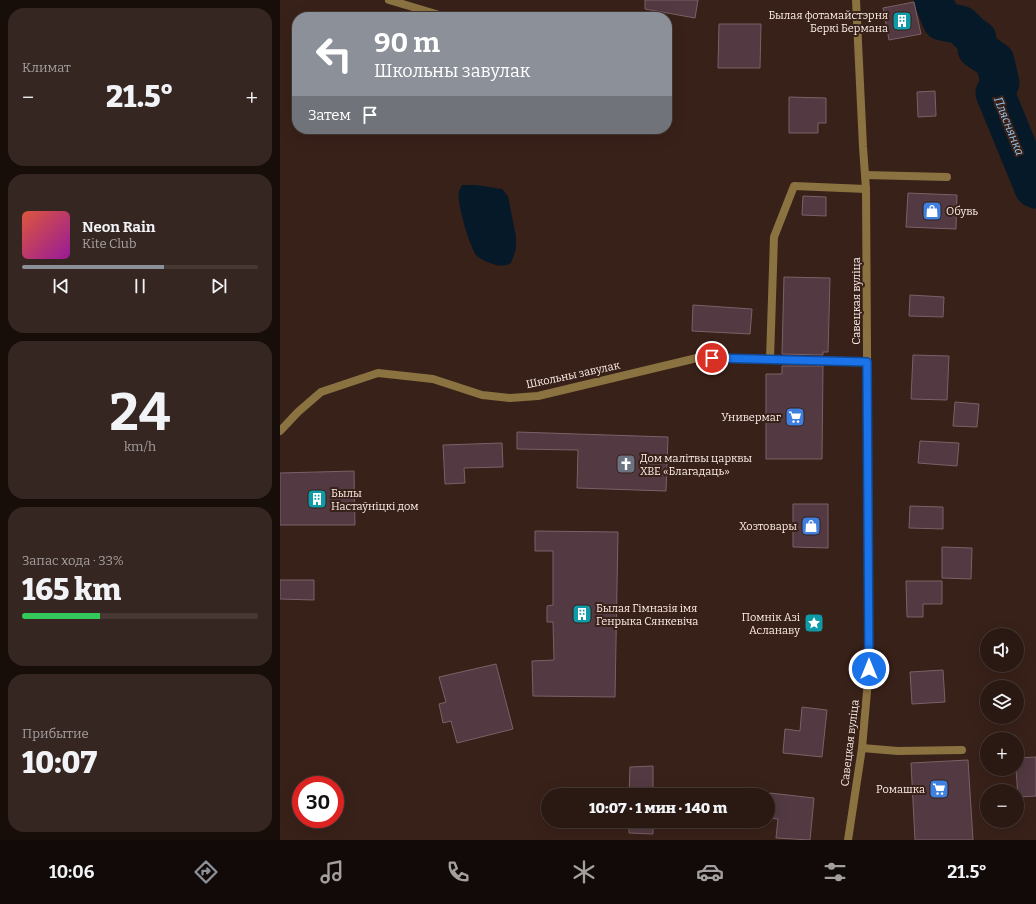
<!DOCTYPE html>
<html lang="ru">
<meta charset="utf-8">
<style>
:root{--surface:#2a1913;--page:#362621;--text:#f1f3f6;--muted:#a5a0a0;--line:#463833;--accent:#8c9099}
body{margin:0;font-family:Bitter,serif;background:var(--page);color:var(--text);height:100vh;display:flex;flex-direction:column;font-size:15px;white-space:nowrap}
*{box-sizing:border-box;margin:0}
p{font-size:13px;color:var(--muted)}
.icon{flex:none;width:22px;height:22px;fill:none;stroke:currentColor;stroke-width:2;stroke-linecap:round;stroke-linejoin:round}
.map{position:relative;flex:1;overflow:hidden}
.details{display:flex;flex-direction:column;gap:8px;padding:8px;background:#170e0a;width:280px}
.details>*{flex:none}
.top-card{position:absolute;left:12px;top:12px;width:380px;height:122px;border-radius:16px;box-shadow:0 4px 16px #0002,0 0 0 1px var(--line);background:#8c9099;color:#fff;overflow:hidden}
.buttons{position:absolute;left:700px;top:628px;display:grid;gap:8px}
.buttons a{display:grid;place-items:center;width:44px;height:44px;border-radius:50%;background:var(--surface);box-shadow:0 4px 16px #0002,0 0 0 1px var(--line);font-size:20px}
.speed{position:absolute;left:12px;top:776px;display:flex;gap:8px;font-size:20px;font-weight:700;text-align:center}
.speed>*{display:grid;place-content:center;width:52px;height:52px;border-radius:50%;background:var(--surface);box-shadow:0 4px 16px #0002,0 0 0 1px var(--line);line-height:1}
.speed .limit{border:6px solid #d22;background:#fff;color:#111}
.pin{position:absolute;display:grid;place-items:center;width:34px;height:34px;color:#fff;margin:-17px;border:2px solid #fff;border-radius:50%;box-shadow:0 1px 4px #0007}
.me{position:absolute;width:44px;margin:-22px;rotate:0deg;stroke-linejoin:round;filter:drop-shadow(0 0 3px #0008)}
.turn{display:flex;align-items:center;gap:14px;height:84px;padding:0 16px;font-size:18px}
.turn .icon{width:52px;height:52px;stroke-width:2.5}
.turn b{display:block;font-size:28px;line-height:34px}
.then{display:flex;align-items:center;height:38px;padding:0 16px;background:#0003;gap:8px;font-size:15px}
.big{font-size:30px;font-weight:800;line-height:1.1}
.details .widget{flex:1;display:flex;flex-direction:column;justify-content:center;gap:6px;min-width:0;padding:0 14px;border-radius:16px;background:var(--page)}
.details .dial{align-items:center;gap:0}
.dial b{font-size:52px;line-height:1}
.song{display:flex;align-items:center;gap:12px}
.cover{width:48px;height:48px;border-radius:6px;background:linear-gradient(135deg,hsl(10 70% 55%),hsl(300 70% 35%))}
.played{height:4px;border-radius:2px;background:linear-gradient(90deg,var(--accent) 60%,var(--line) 60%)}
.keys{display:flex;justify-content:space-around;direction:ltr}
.heat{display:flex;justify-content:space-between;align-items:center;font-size:22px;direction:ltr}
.charge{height:6px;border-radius:3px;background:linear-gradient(90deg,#34c759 33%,var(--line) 0)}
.trip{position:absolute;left:261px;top:788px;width:234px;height:40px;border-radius:20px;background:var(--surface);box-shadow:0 4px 16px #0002,0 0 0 1px var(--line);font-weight:800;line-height:40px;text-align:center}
.tabs{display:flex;height:64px;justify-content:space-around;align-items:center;background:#110a08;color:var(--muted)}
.tabs .icon{width:28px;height:28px}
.tabs .current{color:var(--accent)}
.tabs b{font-size:18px;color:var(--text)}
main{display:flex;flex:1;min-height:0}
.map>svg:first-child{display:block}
</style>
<main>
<section class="details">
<div class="widget"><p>Климат</p>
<div class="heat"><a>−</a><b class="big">21.5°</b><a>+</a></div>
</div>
<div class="widget">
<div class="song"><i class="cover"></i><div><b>Neon Rain</b><p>Kite Club</p></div></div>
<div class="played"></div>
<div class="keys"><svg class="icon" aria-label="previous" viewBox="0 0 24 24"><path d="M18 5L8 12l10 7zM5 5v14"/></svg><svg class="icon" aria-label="pause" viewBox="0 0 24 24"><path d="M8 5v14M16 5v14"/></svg><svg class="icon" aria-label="next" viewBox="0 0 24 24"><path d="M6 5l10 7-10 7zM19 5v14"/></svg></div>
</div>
<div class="widget dial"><b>24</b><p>km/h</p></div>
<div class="widget"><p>Запас хода · 33%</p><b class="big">165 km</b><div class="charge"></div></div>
<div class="widget"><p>Прибытие</p><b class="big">10:07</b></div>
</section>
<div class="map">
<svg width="756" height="840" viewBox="0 0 756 840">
<rect width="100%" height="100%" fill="#382119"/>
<path fill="#051929" d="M 182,185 L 196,185 L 222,189 L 228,196 L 236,237 L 236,249 L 231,263 C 221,268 215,265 205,261 C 202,259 199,258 197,256 C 190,249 176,201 179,191 C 180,189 181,187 182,185 Z"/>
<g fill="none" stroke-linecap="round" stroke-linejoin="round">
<path stroke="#051929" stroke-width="39" d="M 653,0 L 662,21 L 681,25 L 691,35 L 697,39 L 697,49 L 715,61 L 720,83 L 715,93 L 754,188 L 756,189"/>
</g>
<g fill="#533941" stroke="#7c6068">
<path d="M 365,0 L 418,0 L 415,18 L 365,9 Z"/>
<path d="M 634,2 L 641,34 L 609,40 L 603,8 Z"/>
<path d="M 439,24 L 481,24 L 480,68 L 438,68 Z"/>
<path d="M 655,91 L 656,116 L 638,117 L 637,92 Z"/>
<path d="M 509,97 L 546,98 L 546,123 L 538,123 L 538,133 L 509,133 Z"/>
<path d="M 628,193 L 677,195 L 676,229 L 626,227 Z"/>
<path d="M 523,196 L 546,197 L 546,216 L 522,215 Z"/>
<path d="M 504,277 L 550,278 L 548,352 L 543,352 L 543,355 L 502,354 Z"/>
<path d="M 630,295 L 664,297 L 663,317 L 629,316 Z"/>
<path d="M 413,305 L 472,309 L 470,334 L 412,331 Z"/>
<path d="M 633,355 L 669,356 L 667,400 L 631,399 Z"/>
<path d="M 502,366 L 543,366 L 542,459 L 486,459 L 486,374 L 502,374 Z"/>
<path d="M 675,402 L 699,404 L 697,427 L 673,426 Z"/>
<path d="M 237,432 L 388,437 L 386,491 L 297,488 L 298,450 L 237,449 Z"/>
<path d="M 640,441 L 679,443 L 677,466 L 638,463 Z"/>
<path d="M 222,443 L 223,467 L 184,468 L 185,483 L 165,484 L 163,445 Z"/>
<path d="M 74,471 L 75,525 L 0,525 L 0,473 Z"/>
<path d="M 513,504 L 548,504 L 548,548 L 513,547 Z"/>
<path d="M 630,506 L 663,507 L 663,529 L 629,528 Z"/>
<path d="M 255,531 L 338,532 L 335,697 L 253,696 L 252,661 L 274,660 L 273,622 L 267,622 L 267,606 L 273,605 L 273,551 L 255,551 Z"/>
<path d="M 662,547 L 692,548 L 691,579 L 662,578 Z"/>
<path d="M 0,580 L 34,580 L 34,600 L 0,599 Z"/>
<path d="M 626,581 L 662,581 L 662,604 L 643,604 L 643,617 L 627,617 Z"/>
<path d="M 216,664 L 233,729 L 177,743 L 171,721 L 163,723 L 159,704 L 166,702 L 159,677 Z"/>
<path d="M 663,670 L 665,702 L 632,704 L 630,672 Z"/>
<path d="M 522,707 L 547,710 L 542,757 L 503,753 L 505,729 L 520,731 Z"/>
<path d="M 756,757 L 756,796 L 738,797 L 736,769 L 737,769 L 737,758 Z"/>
<path d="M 688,760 L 693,840 L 635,840 L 631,763 Z"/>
<path d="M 373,766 L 373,795 L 349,795 L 350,767 Z"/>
<path d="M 490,793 L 534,798 L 530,840 L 496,838 L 498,819 L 488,818 Z"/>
<path d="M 349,821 L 373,821 L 373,834 L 349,833 Z"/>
</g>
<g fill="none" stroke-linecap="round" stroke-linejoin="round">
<g stroke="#8b7241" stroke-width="8">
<path d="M 109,0 L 166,17"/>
<path d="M 585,175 L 667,177"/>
<path d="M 490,359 L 494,237 L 514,186 L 586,189"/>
<path d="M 582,748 L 618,751 L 682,750"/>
</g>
<g stroke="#8b7241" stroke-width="8">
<path d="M 0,431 L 18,412 L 41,392 L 98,373 L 153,379 L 202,395 L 230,398 L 258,396 L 417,358 L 587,362"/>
<path d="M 568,840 L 582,748 L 589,669 L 586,189 L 583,147 L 576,0"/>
</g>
</g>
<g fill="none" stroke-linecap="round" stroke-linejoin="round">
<defs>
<path id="route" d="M 432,358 L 587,362 L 589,669"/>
</defs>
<use href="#route" stroke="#114b97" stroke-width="10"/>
<use href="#route" stroke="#1a73e8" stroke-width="7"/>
</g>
<defs>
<symbol id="building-square" viewBox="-11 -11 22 22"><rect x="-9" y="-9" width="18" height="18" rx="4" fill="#0f9aa8" stroke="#382119"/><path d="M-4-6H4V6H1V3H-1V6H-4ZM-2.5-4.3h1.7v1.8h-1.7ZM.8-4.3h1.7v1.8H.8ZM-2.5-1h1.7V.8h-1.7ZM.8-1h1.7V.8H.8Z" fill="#fff"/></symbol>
<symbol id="shop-square" viewBox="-11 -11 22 22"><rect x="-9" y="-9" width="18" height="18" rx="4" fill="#3f7fe0" stroke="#382119"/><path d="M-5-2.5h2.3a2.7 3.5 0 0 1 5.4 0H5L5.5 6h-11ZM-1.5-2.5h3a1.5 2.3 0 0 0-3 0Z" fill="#fff"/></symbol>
<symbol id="supermarket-square" viewBox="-11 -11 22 22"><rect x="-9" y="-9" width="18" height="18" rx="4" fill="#3f7fe0" stroke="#382119"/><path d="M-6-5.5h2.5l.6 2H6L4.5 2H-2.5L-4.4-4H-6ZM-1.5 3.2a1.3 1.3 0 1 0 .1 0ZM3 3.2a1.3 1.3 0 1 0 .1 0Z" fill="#fff"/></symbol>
<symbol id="church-square" viewBox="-11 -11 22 22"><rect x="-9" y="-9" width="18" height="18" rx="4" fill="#6b7280" stroke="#382119"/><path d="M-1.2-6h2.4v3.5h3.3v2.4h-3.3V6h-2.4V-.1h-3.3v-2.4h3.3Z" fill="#fff"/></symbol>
<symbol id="sight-square" viewBox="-11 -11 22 22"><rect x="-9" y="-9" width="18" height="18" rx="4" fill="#0f9aa8" stroke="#382119"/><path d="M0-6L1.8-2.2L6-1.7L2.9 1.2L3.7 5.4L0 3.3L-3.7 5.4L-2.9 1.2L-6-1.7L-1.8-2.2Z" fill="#fff"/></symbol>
</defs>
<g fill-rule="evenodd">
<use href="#building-square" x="611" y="10" width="22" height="22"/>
<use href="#shop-square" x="641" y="200" width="22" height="22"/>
<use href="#supermarket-square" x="504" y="406" width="22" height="22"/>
<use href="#church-square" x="335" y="453" width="22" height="22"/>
<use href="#building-square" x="26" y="488" width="22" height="22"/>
<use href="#shop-square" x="520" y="515" width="22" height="22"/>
<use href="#building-square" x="291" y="603" width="22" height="22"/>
<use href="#sight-square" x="523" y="612" width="22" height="22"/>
<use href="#supermarket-square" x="648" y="778" width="22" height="22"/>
</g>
<g text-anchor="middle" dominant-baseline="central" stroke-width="4" stroke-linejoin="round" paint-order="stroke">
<g font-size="11" fill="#fcece6" stroke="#382119" text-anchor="end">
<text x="608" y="15">Былая фотамайстэрня<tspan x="608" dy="13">Беркі Бермана</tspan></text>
<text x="666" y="211" text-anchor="start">Обувь</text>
<text x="501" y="417">Универмаг</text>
<text x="360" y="458" text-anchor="start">Дом малітвы царквы<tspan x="360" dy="13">ХВЕ «Благадаць»</tspan></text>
<text x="51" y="493" text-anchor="start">Былы<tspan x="51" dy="13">Настаўніцкі дом</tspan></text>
<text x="517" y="526">Хозтовары</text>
<text x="316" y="608" text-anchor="start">Былая Гімназія імя<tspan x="316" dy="13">Генрыка Сянкевіча</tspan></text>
<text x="520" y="617">Помнік Азі<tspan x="520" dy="13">Асланаву</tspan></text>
<text x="645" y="789">Ромашка</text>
</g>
<g font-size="11" fill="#fcece6" stroke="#382119">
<text transform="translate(576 301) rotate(-90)">Савецкая вуліца</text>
<text transform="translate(293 375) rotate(-12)">Школьны завулак</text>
<text transform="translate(570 743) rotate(-83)">Савецкая вуліца</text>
</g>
<g font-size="12" font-style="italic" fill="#95c8f3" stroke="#382119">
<text transform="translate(729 126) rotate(68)">Пляснянка</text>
</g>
</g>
</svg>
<div class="buttons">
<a><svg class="icon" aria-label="sound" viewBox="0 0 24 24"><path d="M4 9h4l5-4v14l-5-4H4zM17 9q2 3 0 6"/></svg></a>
<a><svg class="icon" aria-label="layers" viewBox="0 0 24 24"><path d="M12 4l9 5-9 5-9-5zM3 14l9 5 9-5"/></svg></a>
<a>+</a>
<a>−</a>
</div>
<div class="speed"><div class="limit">30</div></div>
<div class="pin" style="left:432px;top:358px;background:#d93025"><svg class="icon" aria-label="arrive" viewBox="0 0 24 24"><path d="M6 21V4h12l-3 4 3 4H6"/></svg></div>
<svg class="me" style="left:589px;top:669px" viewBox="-20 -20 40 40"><circle r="17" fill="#1a73e8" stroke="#fff" stroke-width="3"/><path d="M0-11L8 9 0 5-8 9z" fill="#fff"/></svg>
<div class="trip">10:07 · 1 мин · 140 m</div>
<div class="top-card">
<div class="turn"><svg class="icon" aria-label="left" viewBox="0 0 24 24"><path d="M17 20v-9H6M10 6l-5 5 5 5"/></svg><div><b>90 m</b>Школьны завулак</div></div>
<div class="then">Затем<svg class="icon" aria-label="arrive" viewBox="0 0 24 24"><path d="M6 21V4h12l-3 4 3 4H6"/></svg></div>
</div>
</div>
</main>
<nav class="tabs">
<b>10:06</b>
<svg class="icon current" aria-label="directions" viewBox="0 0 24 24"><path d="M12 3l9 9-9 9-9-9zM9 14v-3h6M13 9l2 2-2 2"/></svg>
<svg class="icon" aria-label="music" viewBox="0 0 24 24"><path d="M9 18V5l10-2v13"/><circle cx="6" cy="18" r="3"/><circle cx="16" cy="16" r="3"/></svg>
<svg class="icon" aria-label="phone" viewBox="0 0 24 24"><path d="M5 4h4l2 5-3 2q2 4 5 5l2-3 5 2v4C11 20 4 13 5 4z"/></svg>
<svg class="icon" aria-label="climate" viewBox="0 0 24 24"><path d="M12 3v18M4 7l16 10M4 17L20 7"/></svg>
<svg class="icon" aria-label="car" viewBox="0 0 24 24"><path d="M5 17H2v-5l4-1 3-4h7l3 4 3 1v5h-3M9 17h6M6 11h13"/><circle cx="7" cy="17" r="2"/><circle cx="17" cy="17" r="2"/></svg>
<svg class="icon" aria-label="filters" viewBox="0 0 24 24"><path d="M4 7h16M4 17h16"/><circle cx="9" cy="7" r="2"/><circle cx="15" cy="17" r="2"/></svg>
<b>21.5°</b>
</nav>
